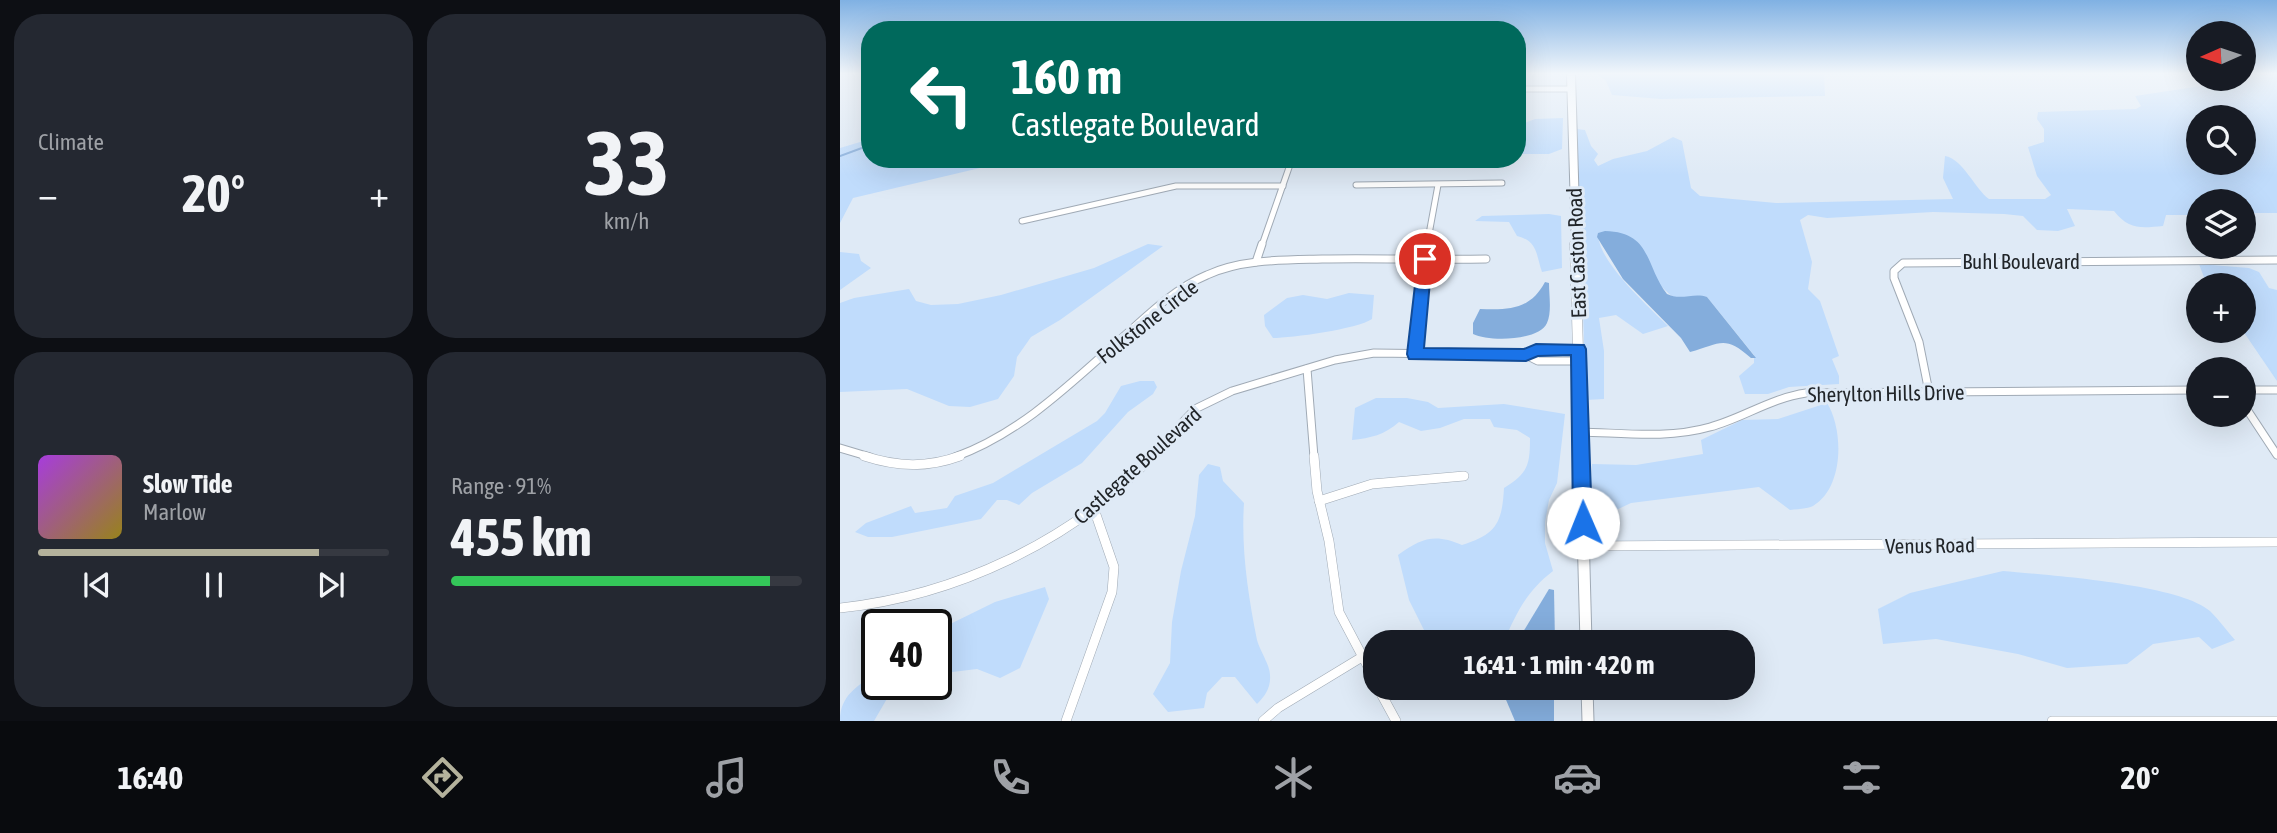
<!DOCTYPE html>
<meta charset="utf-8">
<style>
:root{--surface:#171b24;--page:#242831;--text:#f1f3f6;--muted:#9ea1a6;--line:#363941;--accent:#b4b29c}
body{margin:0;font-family:"Asap Condensed",sans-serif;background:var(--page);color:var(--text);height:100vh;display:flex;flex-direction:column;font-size:26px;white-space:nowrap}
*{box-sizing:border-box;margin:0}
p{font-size:23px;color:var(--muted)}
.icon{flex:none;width:38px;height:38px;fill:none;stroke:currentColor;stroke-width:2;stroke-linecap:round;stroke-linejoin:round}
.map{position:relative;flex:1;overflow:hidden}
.details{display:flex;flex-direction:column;gap:14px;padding:14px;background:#0d0f14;width:840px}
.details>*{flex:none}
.guide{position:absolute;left:21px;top:21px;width:665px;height:147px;border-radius:28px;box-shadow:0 7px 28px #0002;background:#00695c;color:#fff;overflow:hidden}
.needle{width:46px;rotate:267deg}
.fabs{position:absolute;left:1346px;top:21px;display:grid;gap:14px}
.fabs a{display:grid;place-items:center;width:70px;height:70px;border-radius:50%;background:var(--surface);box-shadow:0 7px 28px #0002;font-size:35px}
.speed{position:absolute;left:21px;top:609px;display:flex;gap:14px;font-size:35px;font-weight:700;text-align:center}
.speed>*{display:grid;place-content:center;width:91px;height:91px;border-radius:50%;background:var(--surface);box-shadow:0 7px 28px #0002;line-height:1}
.speed .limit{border:4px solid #111;border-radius:10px;background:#fff;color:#111}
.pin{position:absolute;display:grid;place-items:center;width:60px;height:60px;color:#fff;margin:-30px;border:4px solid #fff;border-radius:50%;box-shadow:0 2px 7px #0007}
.me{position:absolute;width:77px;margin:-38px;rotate:359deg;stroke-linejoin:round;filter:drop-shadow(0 0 5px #0008)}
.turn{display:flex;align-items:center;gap:24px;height:147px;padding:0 35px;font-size:32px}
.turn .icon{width:91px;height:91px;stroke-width:2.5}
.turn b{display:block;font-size:49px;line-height:60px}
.big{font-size:52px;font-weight:700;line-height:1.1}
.details .widget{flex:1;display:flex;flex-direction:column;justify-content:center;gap:10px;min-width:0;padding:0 24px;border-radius:28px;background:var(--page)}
.details .dial{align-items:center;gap:0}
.dial b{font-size:91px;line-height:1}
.song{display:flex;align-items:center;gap:21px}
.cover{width:84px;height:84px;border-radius:10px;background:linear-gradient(135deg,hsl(280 70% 55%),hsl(50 70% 35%))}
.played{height:7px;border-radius:4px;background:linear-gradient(90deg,var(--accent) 80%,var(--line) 80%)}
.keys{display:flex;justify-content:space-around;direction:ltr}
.heat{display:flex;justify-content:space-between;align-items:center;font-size:38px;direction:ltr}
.charge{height:10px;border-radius:5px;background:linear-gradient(90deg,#34c759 91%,var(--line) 0)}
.details .tiles{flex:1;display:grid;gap:14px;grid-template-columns:repeat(2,1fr)}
.trip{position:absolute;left:523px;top:630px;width:392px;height:70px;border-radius:28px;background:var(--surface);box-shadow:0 7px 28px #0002;font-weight:700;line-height:70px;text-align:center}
.dock{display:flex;height:112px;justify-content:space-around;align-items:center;background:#090b0e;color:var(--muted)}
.dock .icon{width:49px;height:49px}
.dock .active{color:var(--accent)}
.dock b{font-size:32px;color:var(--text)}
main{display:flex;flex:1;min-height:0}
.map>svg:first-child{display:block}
</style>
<main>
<section class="details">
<div class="tiles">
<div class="widget"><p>Climate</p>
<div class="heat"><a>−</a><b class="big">20°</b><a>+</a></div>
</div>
<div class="widget dial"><b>33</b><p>km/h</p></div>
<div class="widget">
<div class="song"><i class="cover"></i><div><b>Slow Tide</b><p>Marlow</p></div></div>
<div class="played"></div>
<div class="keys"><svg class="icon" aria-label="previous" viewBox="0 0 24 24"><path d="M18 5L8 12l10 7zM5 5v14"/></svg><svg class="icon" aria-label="pause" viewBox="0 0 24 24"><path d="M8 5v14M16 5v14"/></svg><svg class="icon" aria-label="next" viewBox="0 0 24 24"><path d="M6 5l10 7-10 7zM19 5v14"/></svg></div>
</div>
<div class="widget"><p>Range · 91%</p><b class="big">455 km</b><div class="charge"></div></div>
</div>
</section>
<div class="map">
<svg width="1437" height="721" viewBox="0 0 1437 721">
<rect width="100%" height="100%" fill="#dfeaf6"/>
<g fill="#c0dcfc" fill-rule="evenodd">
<path d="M 757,74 L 984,74 L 985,96 L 821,99 L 772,95 L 766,81 Z"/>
<path d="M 1404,74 L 1437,74 L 1437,213 L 1404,213 L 1404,201 L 1358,201 L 1358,215 L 1326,215 L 1323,226 C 1301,228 1289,230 1274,211 L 1227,209 L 1235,226 L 1218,231 L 1197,230 L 1183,216 L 1164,214 L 1093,212 L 987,218 L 968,215 L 960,220 L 972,262 L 968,289 L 980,301 L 999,356 L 992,359 L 999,376 L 999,384 L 949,387 L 928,394 L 905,394 L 899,376 L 914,363 L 914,355 L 867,297 C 856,296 844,299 834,297 C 826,295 783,242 773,232 L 758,233 C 757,261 809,307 828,326 L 803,334 L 776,315 L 759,318 L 764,351 L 764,399 L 746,400 L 737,129 L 745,130 L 751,146 L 758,154 L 754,160 L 758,166 L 773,159 L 807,151 L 833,137 L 842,141 L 851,188 L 860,196 L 936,203 L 1113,199 L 1103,178 L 1105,156 C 1123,159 1135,189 1149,199 L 1205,199 L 1211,195 L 1197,176 L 1188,147 L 1204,142 L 1204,129 L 1197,119 L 1198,112 L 1296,109 L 1301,106 L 1295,96 L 1361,86 L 1364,79 L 1404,79 ZM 1358,117 L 1404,117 L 1404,163 L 1358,163 Z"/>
<path d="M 723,118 L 722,149 L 709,154 L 677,154 L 677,126 L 695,119 Z"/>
<path d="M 30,139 L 30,159 L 178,159 L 13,198 L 0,223 L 0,148 Z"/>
<path d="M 709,214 L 721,216 L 722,268 L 702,272 C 696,255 698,241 677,236 L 669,222 L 635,221 L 642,216 Z"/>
<path d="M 308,244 L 323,246 L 220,320 L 191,337 L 177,357 L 174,376 L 158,399 L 130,407 L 109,406 L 67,389 L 0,392 L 0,303 L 14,298 L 69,289 L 76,301 L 91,305 L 118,304 L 161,295 L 254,268 Z"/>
<path d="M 0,252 L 19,254 L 21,261 L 31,268 L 0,290 Z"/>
<path d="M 1359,264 L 1409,268 L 1419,272 L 1429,288 L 1437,290 L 1437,381 L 1403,331 L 1404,285 L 1370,285 L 1365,280 Z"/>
<path d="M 509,293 L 534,295 L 532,319 C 518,329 451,338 433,338 L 425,326 L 424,315 L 447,298 L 463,295 L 487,299 Z"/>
<path d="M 300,381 L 314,381 L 317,387 L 313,394 L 288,412 L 242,463 L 192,493 L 179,505 L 167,500 L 157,500 L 141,519 L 52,537 L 28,537 L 15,532 L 26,523 L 71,506 L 75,513 L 107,508 L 115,496 L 153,483 L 257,421 L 265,413 L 281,386 Z"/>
<path d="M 536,398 L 567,398 L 588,402 L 598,408 L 664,404 L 725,414 L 717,483 L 709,500 L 705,522 L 705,543 L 713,571 C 687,591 676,613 664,642 L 590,642 L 569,600 L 558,555 C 581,538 595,533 622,545 C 656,534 662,524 664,488 C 688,473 690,465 690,438 L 677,430 L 654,427 L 650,419 L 624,419 L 600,428 L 581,431 L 559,422 C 544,435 531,438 512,440 L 515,408 Z"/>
<path d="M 987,403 C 1004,430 1004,488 973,506 C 967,509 957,509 950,510 L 919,487 L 791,503 L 755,520 L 750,509 L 752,464 L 796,465 L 863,454 L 861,440 L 902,420 L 938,419 Z"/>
<path d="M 368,464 L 380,467 L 383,481 L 404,503 C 401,549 408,595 417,640 C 420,651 430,665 430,675 C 431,688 425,696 417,704 L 395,677 L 382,677 L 367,693 L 364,708 L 328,712 L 313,694 L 330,663 L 332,622 L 341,571 L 355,516 L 359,475 Z"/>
<path d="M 1163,571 C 1207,575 1339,584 1370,611 C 1379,620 1387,631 1395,640 L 1372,649 L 1359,637 L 1313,644 L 1287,664 L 1227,668 L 1178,654 L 1096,639 L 1043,644 L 1038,609 L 1070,593 Z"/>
<path d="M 205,587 L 209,599 L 180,668 L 160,678 L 137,669 L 96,674 L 96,631 L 155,602 Z"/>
<path d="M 37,672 L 37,684 L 63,684 L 52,690 L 34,721 L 0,721 C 0,695 17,687 37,672 Z"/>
</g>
<g fill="#84addc">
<path d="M 765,231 C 812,232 805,266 827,294 C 841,301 854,292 867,297 L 916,358 L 911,358 C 884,334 880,344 850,352 L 841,338 L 783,279 L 757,237 L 758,233 Z"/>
<path d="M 705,282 L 709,283 C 709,295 712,312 707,323 C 699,341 649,342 633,334 L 633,323 L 640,309 C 669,310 690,310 705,282 Z"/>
<path d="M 709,589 L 714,590 L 715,642 L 677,642 Z"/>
<path d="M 661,688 L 714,688 L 714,721 L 675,721 Z"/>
</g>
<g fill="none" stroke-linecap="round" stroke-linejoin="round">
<path stroke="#84addc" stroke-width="2" d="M 0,156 L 30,145"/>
<defs>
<g id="minor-far2">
<path d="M 677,89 L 731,89"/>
<path d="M 516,185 L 662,183"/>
<path d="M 182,221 L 336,186 L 443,186"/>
<path d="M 422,245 L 452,159"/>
<path d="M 587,245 L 598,185"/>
</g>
<g id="minor-far1">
<path d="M 416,262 L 422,244"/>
<path d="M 575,354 L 588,244"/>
<path d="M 686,355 L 696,350 L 738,349"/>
<path d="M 467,369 L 474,457"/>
<path d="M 1404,390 L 1437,390"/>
<path d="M 1089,392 L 1079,342 L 1054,278 L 1054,271 L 1063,263 L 1437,260"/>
<path d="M 1404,405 L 1437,455"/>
<path d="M 741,432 C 784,433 828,439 870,427 C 903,418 931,398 966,393 L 1358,390"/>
<path d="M 0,448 L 30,457"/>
<path d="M 115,457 C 184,432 235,379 290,331 C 313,310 338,287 367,275 C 402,259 444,260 482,259 C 536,258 591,260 646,259"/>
<path d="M 310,457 L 355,409 L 392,391 L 495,360 L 534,353 L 686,355 L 698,361 L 739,361"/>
</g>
<g id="minor">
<path d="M 24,456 C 58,467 87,468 120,456"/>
<path d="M 474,456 L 477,491 L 489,541 L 499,612 L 536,682"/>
<path d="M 479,501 L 532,484 L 624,476"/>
<path d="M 743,546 L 1437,542"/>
<path d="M 0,608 C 115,596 233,541 312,456"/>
<path d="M 538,688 L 556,721"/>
<path d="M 226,721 L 272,592 L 274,567 L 254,509"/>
<path d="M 423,721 L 438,708 L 522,657"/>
<path d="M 1212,721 L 1437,721"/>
</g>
<path id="tertiary-far2" d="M 731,74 L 736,245"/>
<path id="tertiary-far1" d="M 735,244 L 741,457"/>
<g id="tertiary">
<path d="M 741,456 L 746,642"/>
<path d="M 747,688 L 748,721"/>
</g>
</defs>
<use href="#minor-far2" stroke="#a0aab5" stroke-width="7"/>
<use href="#minor-far1" stroke="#a0aab5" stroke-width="9"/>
<use href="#minor" stroke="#a0aab5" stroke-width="10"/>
<use href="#tertiary-far2" stroke="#a0aab5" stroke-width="10"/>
<use href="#tertiary-far1" stroke="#a0aab5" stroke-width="11"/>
<use href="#tertiary" stroke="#a0aab5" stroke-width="13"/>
<use href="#minor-far2" stroke="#fff" stroke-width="5"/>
<use href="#minor-far1" stroke="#fff" stroke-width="7"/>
<use href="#minor" stroke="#fff" stroke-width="9"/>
<use href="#tertiary-far2" stroke="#fff" stroke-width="8"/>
<use href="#tertiary-far1" stroke="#fff" stroke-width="10"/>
<use href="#tertiary" stroke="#fff" stroke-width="11"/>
</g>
<linearGradient id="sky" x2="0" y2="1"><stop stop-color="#80b1e3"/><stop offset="0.42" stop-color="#f1f6fb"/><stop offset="1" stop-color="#f1f6fb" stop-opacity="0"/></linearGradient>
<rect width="1437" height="175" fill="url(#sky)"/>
<path fill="#1a73e8" stroke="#114b97" stroke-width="2" d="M 585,254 L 592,259 L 584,348 L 684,349 L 696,344 L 744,345 L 746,349 L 752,523 L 749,529 L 743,531 L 736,529 L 733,523 L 731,355 L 698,356 L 686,361 L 569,359 L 567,354 L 578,259 Z"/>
<g text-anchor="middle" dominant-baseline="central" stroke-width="6" stroke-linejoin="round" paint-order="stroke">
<g font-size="21" fill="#212529" stroke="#dfeaf6">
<text transform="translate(736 253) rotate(-92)">East Caston Road</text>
<text x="1181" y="261">Buhl Boulevard</text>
<text transform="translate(307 321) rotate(-38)">Folkstone Circle</text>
<text transform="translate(1046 393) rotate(-1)">Sherylton Hills Drive</text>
<text transform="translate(297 465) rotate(-42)">Castlegate Boulevard</text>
<text transform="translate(1090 545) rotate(-1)">Venus Road</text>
</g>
</g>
</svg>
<div class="fabs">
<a><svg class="needle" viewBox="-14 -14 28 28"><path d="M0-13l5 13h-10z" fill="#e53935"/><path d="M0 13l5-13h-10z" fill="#9ea1a6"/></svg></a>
<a><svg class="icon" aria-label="search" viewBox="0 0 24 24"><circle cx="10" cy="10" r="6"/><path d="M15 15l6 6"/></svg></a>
<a><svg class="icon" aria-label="layers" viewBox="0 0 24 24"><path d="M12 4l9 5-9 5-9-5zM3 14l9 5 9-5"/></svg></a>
<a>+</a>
<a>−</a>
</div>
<div class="speed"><div class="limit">40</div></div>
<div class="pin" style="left:585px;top:259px;background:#d93025"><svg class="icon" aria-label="arrive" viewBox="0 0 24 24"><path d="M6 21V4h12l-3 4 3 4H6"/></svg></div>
<svg class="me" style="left:743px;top:523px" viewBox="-20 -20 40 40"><circle r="19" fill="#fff"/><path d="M0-13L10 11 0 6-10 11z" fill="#1a73e8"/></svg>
<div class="trip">16:41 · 1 min · 420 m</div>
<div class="guide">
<div class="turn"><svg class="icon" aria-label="left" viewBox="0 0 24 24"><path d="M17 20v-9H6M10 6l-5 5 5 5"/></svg><div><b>160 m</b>Castlegate Boulevard</div></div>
</div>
</div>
</main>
<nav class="dock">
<b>16:40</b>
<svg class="icon active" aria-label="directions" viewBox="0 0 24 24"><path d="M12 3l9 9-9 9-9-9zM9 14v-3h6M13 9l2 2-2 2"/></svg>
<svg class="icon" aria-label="music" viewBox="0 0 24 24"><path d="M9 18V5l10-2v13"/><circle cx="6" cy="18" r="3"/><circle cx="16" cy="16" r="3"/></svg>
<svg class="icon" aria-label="phone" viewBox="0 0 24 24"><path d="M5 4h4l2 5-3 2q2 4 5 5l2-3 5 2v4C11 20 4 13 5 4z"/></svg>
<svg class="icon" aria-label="climate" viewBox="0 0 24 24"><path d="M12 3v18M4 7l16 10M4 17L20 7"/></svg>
<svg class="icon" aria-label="car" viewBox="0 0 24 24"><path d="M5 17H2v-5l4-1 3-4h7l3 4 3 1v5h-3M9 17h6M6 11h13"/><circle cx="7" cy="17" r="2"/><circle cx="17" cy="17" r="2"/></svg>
<svg class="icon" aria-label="filters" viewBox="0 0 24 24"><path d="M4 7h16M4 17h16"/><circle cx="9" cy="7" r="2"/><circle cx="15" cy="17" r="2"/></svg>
<b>20°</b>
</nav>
